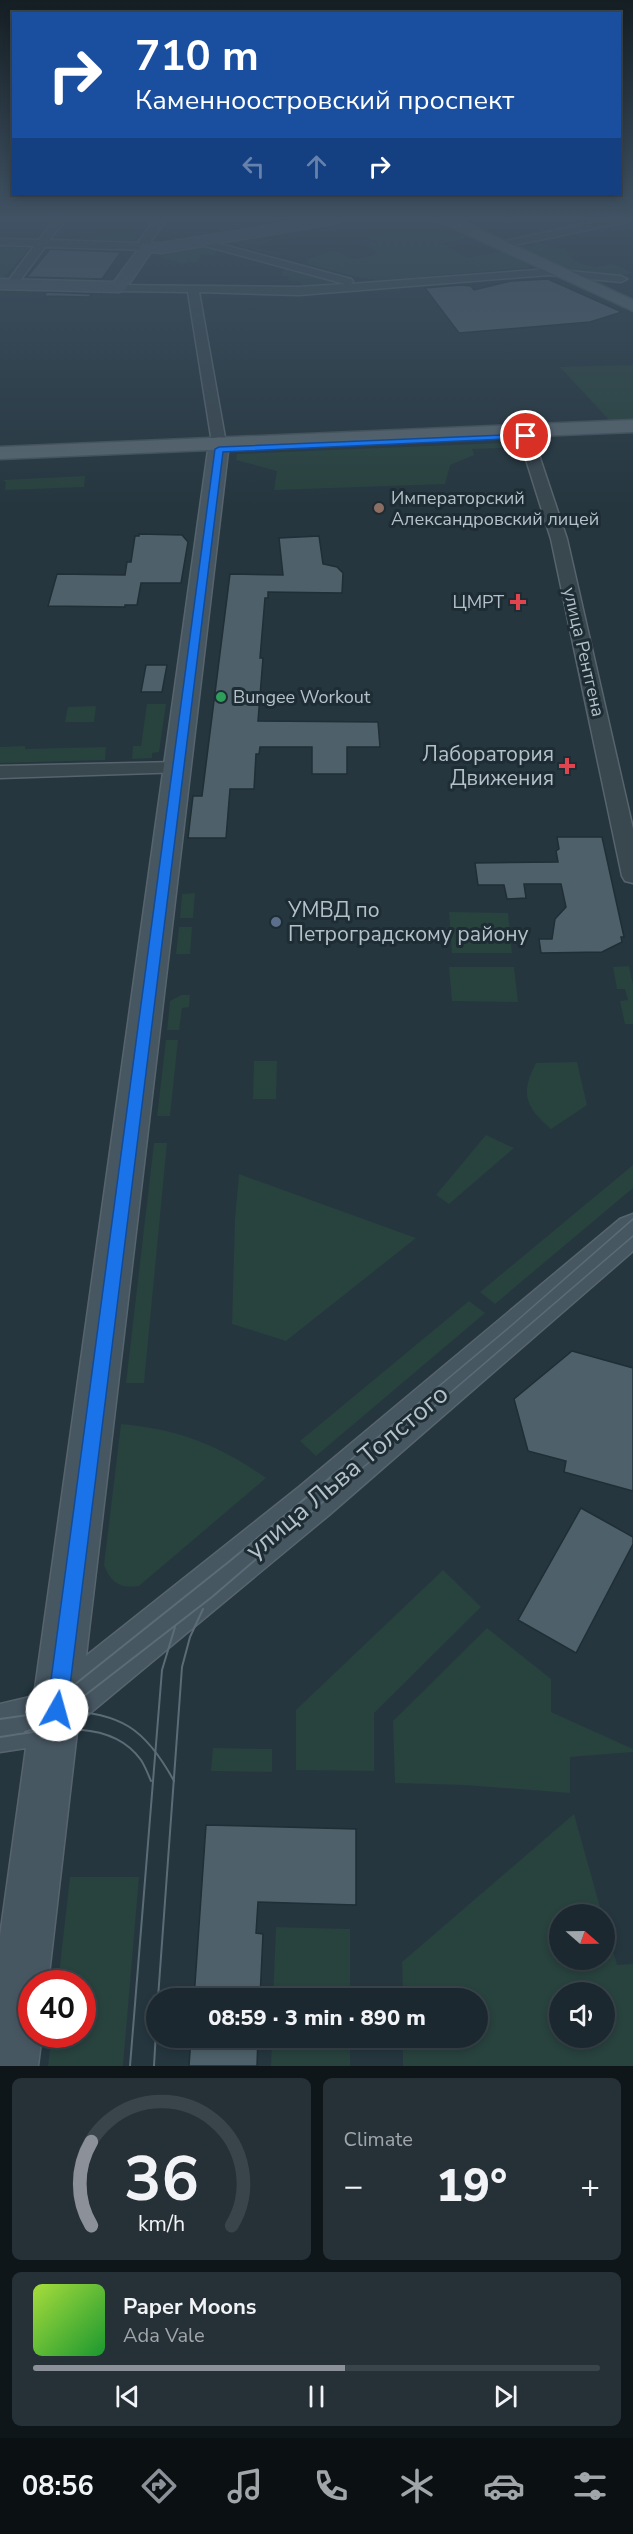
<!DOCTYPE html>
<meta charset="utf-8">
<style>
:root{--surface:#1c282f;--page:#253037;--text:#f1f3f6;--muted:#a0a6aa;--line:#3a444b;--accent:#8c9099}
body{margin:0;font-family:"Nunito Sans",sans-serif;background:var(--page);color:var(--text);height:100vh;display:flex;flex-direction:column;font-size:22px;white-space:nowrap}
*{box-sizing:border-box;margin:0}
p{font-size:20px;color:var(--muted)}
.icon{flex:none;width:33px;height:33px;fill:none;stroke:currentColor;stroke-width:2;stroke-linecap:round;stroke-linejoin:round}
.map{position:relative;height:2066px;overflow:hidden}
.sheet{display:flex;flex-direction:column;gap:12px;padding:12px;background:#0f161a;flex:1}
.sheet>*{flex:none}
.guide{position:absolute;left:12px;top:12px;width:609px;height:183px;border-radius:0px;box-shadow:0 3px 9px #0003,0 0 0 2px var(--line);background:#1a4fa0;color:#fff;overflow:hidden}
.needle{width:39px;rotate:110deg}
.fabs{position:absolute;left:549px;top:1904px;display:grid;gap:12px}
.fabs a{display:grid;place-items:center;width:66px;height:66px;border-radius:50%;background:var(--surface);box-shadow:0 3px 9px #0003,0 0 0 2px var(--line);font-size:30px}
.speed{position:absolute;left:18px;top:1970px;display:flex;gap:12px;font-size:30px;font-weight:700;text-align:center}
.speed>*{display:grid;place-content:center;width:78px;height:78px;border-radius:50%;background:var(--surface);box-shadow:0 3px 9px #0003,0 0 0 2px var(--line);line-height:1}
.speed .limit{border:9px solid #d22;background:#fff;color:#111}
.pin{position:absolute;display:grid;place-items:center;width:51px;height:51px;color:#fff;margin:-26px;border:3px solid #fff;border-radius:50%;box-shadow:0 2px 6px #0007}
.me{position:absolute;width:66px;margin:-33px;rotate:7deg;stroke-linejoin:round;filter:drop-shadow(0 0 4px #0008)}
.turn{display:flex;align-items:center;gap:21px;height:126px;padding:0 24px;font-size:27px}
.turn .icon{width:78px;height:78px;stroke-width:2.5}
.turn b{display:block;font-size:42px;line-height:51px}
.lanes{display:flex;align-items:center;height:57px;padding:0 24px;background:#0003;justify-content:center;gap:30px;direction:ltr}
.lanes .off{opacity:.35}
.big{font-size:45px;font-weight:800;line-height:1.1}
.sheet .widget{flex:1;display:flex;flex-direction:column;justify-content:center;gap:9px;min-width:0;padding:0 21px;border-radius:9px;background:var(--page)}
.sheet .dial{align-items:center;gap:0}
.dial svg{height:156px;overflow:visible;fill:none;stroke:var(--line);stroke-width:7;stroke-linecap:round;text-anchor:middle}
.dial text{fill:var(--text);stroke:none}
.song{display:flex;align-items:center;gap:18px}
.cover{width:72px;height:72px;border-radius:9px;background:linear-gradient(135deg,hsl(80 70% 55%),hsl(130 70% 35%))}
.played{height:6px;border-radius:3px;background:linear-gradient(90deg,var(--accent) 55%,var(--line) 55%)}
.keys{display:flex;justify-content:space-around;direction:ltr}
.heat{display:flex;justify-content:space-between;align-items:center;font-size:33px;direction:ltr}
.sheet .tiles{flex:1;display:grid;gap:12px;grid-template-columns:1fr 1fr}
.widget:last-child{grid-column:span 2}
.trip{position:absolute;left:146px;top:1988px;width:342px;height:60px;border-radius:30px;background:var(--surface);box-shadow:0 3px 9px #0003,0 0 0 2px var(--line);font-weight:800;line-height:60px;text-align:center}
.dock{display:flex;height:96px;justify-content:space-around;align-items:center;background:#0b1013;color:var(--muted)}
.dock .icon{width:42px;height:42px}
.dock .on{color:var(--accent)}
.dock b{font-size:27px;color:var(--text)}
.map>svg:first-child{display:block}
</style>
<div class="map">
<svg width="633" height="2066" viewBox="0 0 633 2066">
<rect width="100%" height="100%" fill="#25363f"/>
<g fill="#28423e" fill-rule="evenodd">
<path d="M 355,219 L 435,219 L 473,237 L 443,244 L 467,258 L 503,251 L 535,267 L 382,280 L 361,278 L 308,264 L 307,260 L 329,251 L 339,252 L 352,259 L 375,255 L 378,252 L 364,244 L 377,241 L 348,225 L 327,229 L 320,225 Z"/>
<path d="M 106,228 L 140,230 L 127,243 L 92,242 L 98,233 Z"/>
<path d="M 265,235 L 274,240 L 255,248 L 283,253 L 277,256 L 224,241 Z"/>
<path d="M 536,241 L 565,250 L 573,259 L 582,264 L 595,267 L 613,264 L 633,273 C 588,283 552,263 513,246 C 521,244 526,248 535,246 L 530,242 Z"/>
<path d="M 0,244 L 32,245 L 3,278 L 0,278 Z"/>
<path d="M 202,245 L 219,250 L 213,255 L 201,254 L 198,262 L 186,262 L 185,264 L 162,258 L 176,251 Z"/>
<path d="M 285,267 L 332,280 L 333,284 L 301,287 L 301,281 L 288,281 L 289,276 L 281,276 Z"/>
<path d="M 633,365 L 633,421 L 611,422 L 560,367 Z"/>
<path d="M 502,443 L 504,448 L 472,449 L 474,455 L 450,465 L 445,484 L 274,490 L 277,471 L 236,460 L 237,454 Z"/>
<path d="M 85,476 L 84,487 L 5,490 L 6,482 L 3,480 Z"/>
<path d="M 147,704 L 166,704 L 159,752 L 152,753 L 152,758 L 132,759 L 133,746 L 141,746 Z"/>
<path d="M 96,706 L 94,722 L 65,722 L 68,707 Z"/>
<path d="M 25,746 L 25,749 L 106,747 L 105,760 L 0,763 L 0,747 Z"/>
<path d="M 195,893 L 193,918 L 180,918 L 182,894 Z"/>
<path d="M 449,912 L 508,913 L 512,953 L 452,953 Z"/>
<path d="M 179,927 L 192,927 L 190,954 L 176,954 Z"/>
<path d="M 629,966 L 633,985 L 633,1024 L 625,1024 L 620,1001 L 628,1000 L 625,989 L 617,989 L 613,967 Z"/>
<path d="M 449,967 L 514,967 L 518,1002 L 452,1001 Z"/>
<path d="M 181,995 L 190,995 L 189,1007 L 182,1008 L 179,1030 L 167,1030 L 170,1001 Z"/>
<path d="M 166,1040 L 178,1040 L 170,1116 L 157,1116 Z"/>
<path d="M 254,1061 L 277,1061 L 276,1099 L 253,1099 Z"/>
<path d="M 577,1062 L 587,1105 L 551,1129 C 525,1107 520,1093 536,1063 Z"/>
<path d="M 486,1135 L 514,1148 L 449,1204 L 436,1195 Z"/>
<path d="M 154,1143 L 167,1143 L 144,1383 L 126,1383 Z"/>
<path d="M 633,1165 L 633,1188 L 495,1304 L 480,1292 Z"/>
<path d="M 239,1174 L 416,1238 L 286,1341 L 232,1324 L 235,1219 Z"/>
<path d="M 469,1301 L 485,1313 L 316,1456 L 300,1441 Z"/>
<path d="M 121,1424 C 178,1429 219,1445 266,1478 L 139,1586 C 120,1589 111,1583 104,1565 Z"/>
<path d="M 443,1570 L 481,1607 L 374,1713 L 374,1771 L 296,1770 L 296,1710 Z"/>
<path d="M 487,1628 L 551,1679 L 551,1712 L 633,1749 L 633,1752 L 570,1757 L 570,1793 L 464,1785 L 395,1783 L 393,1721 Z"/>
<path d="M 213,1748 L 272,1749 L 272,1772 L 211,1771 Z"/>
<path d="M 574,1814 L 602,1914 L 560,1914 L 560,1959 L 604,1959 L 605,1922 L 617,1965 L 633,1964 L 633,2066 L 403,2066 L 403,2037 L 477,2037 L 477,1998 L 403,1998 L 402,1962 ZM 560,1992 L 604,1992 L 604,2037 L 560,2037 Z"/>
<path d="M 70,1877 L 139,1877 L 123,2066 L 48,2066 L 52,2034 L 82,2034 L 82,1983 L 58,1983 Z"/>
<path d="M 276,1927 L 350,1929 L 350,1998 L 273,1998 Z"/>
<path d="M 272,2037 L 350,2037 L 350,2066 L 271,2066 Z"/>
</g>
<g fill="#4e606a" stroke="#202e36" stroke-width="1.5">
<path d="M 50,249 L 121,252 L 102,279 L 27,277 Z"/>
<path d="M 548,279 L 622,312 L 590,322 L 459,333 L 425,288 L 461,285 L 471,286 L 474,290 L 511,281 Z"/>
<path d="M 46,292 L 92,294 L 89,297 L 45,296 Z"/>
<path d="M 139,534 L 182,535 L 188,542 L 181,583 L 141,583 L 137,605 L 125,605 L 125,607 L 48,606 L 57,574 L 125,575 L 127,562 L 131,562 L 135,536 L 139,536 Z"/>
<path d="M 319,536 L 323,564 L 337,567 L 343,573 L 342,593 L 268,592 L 268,598 L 265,598 L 260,658 L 263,658 L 258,721 L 378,722 L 380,747 L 347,747 L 347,774 L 312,774 L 312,747 L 260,747 L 259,754 L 256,754 L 254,789 L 230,789 L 226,838 L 188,838 L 193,796 L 202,796 L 230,574 L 283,575 L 279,538 Z"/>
<path d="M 146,665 L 167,665 L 162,692 L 141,692 Z"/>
<path d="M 557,837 L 602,837 L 624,937 L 621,937 L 622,942 L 602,952 L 541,953 L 539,939 L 552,939 L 555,919 L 566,907 L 561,884 L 524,884 L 526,898 L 507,899 L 504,885 L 478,885 L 475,863 L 558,862 L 556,851 L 559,849 Z"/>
<path d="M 572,1351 L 633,1368 L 633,1491 L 564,1472 L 566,1461 L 528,1451 L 514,1399 Z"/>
<path d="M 581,1508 L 633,1537 L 633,1544 L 576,1653 L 518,1620 Z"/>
<path d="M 206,1825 L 356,1829 L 356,1905 L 258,1902 L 256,1933 L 263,1934 L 260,1998 L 194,1998 Z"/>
<path d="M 191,2037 L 258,2037 L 257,2066 L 189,2066 Z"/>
</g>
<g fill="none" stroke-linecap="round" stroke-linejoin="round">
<defs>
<g id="street">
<path d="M 55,219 L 65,219 L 50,240 L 140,243 L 139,241 L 156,219 L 167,219 L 151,241 L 153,247 L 147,250 L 45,247 L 16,286 L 8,286 L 6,284 L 34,246 L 0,245 L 0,239 L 39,240 Z"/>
<path d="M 610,219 L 631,219 L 626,222 L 500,248 L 494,245 L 500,242 Z"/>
<path d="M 202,239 L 351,279 L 353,281 L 351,284 L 549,269 L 621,276 L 627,279 L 621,282 L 549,275 L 299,295 L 199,292 L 226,443 L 219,447 L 212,443 L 188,292 L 119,291 L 113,287 L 115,285 L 299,287 L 345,284 L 198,244 L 198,240 Z"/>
<path d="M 524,427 L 531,431 L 567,539 L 633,829 L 633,883 L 625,881 L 622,876 L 551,539 L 517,431 Z"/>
<path d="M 177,762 L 184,764 L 187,768 L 184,772 L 0,778 L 0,766 Z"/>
</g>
<g id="secondary">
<path d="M 310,219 L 343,219 L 336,223 L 162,253 L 151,252 L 125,290 L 119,292 L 0,289 L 0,279 L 114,282 L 142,244 L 162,243 Z"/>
<path d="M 219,437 L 226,439 L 229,443 L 86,1656 L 299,1487 L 620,1219 L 633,1214 L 633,1251 L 329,1515 L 78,1723 L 48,1983 L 32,1983 L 32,2034 L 42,2034 L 38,2066 L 0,2066 L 0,1936 L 26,1748 L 0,1752 L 0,1704 L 34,1696 L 209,443 L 212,439 Z"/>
</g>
<g id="primary">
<path d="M 438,219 L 457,219 L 633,300 L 633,311 L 440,222 Z"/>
<path d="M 633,420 L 633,432 L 0,459 L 0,447 Z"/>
</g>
</defs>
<use href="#street" stroke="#57646d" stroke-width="3"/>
<use href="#secondary" stroke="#57646d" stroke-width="3"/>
<use href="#primary" stroke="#45535b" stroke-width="3"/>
<use href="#street" fill="#39474f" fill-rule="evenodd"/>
<use href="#secondary" fill="#475762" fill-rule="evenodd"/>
<use href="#primary" fill="#57666f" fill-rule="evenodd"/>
<g stroke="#5b6c76" stroke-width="1.5">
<path d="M 330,1477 L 512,1325 L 633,1219"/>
<path d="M 352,1477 L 633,1236"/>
</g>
<g stroke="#5b6c76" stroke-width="2">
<path d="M 61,1710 C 121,1713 145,1728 174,1781"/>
<path d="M 27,1715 L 59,1697 L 231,1560 L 332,1476"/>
<path d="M 0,1719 L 35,1714"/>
<path d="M 25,1732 L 48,1724 L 212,1597 L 353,1476"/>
<path d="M 0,1737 C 44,1730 110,1716 141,1760 C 145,1766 148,1774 151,1781"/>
<path d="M 158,1998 L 182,1667 L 190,1637 L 203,1609"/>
<path d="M 130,2066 L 162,1670 L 175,1627"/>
<path d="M 154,2066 L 156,2031"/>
</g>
</g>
<linearGradient id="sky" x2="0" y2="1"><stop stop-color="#141e23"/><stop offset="0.43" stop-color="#405263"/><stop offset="1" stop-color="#405263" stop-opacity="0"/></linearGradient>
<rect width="633" height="508" fill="url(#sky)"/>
<path fill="#1a73e8" stroke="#114b97" stroke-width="1.5" d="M 526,434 L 529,435 L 529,438 L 223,452 L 67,1710 L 64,1718 L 57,1720 L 50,1718 L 47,1710 L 215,449 L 219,447 Z"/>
<circle fill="#8d6e63" stroke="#1e2c34" stroke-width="2" cx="379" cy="508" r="6"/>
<g fill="#e0444e" stroke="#1e2c34" stroke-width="2">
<path d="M515 593h6v6h6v6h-6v6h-6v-6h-6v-6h6z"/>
<path d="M564 757h6v6h6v6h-6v6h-6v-6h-6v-6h6z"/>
</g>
<circle fill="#2e9e5b" stroke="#1e2c34" stroke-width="2" cx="221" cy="697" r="6"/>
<circle fill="#5c6f8a" stroke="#1e2c34" stroke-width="2" cx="276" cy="922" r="6"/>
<g text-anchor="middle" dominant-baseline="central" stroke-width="6" stroke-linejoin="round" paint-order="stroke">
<g font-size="18" fill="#b5c1ca" stroke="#1e2c34" text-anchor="start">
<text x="391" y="498">Императорский<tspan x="391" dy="21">Александровский лицей</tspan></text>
<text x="504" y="602" text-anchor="end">ЦМРТ</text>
<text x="233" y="697">Bungee Workout</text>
</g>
<g font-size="18" fill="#b5c1ca" stroke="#1e2c34">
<text transform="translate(584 652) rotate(77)">улица Рентгена</text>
</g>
<g font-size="21" fill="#b5c1ca" stroke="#1e2c34" text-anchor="end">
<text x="554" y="754">Лаборатория<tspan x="554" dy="24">Движения</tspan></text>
<text x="288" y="910" text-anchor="start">УМВД по<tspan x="288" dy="24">Петроградскому району</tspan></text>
</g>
<g font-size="26" fill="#b5c1ca" stroke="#1e2c34">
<text transform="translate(347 1472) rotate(-40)">улица Льва Толстого</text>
</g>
</g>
</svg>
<div class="fabs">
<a><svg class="needle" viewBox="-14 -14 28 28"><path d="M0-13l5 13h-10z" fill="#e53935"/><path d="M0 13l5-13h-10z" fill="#a0a6aa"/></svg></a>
<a><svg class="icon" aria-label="sound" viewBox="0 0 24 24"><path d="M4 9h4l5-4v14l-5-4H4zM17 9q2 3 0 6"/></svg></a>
</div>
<div class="speed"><div class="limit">40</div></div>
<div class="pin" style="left:526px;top:436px;background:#d93025"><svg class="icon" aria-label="arrive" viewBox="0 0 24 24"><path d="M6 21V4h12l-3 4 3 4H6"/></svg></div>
<svg class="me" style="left:57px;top:1710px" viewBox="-20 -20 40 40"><circle r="19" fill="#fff"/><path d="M0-13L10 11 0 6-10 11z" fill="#1a73e8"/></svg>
<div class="trip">08:59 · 3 min · 890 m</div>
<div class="guide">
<div class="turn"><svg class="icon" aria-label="right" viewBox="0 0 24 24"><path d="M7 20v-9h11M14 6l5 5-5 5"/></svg><div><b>710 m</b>Каменноостровский проспект</div></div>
<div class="lanes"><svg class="icon off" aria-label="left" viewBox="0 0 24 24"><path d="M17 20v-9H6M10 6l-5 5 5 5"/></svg><svg class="icon off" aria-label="ahead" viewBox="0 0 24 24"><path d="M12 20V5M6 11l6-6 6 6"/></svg><svg class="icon" aria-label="right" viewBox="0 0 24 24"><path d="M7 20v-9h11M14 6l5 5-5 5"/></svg></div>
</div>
</div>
<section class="sheet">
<div class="tiles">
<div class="widget dial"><svg viewBox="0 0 100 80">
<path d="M14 69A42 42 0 1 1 86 69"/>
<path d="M14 69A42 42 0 0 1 14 26" stroke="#8c9099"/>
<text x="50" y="56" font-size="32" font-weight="700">36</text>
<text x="50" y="72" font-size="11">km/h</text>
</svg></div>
<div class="widget"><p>Climate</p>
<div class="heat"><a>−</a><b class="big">19°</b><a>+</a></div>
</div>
<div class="widget">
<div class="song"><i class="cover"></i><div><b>Paper Moons</b><p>Ada Vale</p></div></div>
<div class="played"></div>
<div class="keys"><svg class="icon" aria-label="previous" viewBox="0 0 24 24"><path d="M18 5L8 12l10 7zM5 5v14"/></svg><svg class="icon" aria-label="pause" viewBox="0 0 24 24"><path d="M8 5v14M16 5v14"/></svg><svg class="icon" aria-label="next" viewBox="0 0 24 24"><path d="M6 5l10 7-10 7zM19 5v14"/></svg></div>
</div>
</div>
</section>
<nav class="dock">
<b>08:56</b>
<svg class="icon on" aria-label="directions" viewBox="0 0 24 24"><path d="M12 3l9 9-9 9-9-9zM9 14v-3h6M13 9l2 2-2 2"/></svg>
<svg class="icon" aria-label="music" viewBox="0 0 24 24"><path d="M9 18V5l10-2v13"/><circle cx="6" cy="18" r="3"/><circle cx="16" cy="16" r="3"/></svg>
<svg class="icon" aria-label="phone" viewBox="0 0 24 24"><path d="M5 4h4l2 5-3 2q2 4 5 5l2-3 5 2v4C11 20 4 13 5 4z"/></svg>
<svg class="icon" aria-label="climate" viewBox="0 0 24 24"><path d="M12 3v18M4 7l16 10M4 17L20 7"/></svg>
<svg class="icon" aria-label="car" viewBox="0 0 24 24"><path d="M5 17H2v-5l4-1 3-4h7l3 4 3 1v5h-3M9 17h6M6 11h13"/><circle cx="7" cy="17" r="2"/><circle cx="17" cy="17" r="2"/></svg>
<svg class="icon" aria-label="filters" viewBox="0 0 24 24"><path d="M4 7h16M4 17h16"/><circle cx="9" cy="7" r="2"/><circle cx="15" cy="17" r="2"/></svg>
</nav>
